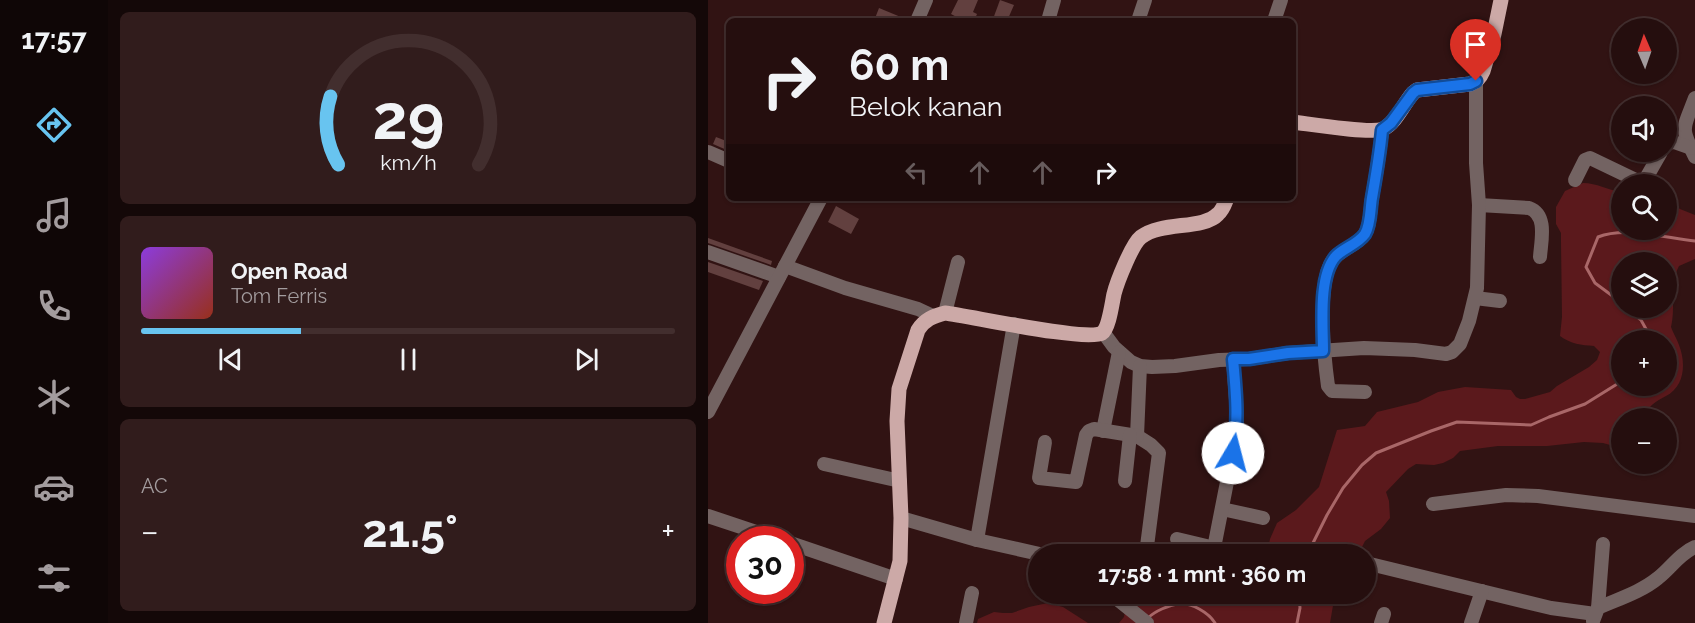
<!DOCTYPE html>
<html lang="id">
<meta charset="utf-8">
<style>
:root{--surface:#250e0e;--page:#311c1c;--text:#f1f3f6;--muted:#a39c9e;--line:#422e2e;--accent:#68c4f0}
body{margin:0;font-family:Raleway,sans-serif;background:var(--page);color:var(--text);height:100vh;display:flex;flex-direction:column;font-size:22px;white-space:nowrap}
*{box-sizing:border-box;margin:0}
p{font-size:20px;color:var(--muted)}
.icon{flex:none;width:33px;height:33px;fill:none;stroke:currentColor;stroke-width:2;stroke-linecap:round;stroke-linejoin:round}
.map{position:relative;flex:1;overflow:hidden}
.side{display:flex;flex-direction:column;gap:12px;padding:12px;background:#140808;width:600px}
.side>*{flex:none}
.hud{position:absolute;left:18px;top:18px;width:570px;height:183px;border-radius:9px;box-shadow:0 2px 4px #0004,0 0 0 2px var(--line);background:#250e0e;color:var(--text);overflow:hidden}
.needle{width:39px;rotate:358deg}
.buttons{position:absolute;left:903px;top:18px;display:grid;gap:12px}
.buttons a{display:grid;place-items:center;width:66px;height:66px;border-radius:50%;background:var(--surface);box-shadow:0 2px 4px #0004,0 0 0 2px var(--line);font-size:30px}
.speed{position:absolute;left:18px;top:526px;display:flex;gap:12px;font-size:30px;font-weight:700;text-align:center}
.speed>*{display:grid;place-content:center;width:78px;height:78px;border-radius:50%;background:var(--surface);box-shadow:0 2px 4px #0004,0 0 0 2px var(--line);line-height:1}
.speed .limit{border:9px solid #d22;background:#fff;color:#111}
.pin{position:absolute;display:grid;place-items:center;width:51px;height:51px;color:#fff;margin:-62px -26px;border-radius:50% 50% 50% 0;rotate:-45deg;box-shadow:0 0 6px #0007}
.pin .icon{rotate:45deg}
.me{position:absolute;width:66px;margin:-33px;rotate:8deg;stroke-linejoin:round;filter:drop-shadow(0 0 4px #0008)}
.turn{display:flex;align-items:center;gap:21px;height:126px;padding:0 24px;font-size:27px}
.turn .icon{width:78px;height:78px;stroke-width:2.5}
.turn b{display:block;font-size:42px;line-height:51px}
.lanes{display:flex;align-items:center;height:57px;padding:0 24px;background:#0003;justify-content:center;gap:30px;direction:ltr}
.lanes .off{opacity:.35}
.big{font-size:45px;font-weight:700;line-height:1.1}
.side .tile{flex:1;display:flex;flex-direction:column;justify-content:center;gap:9px;min-width:0;padding:0 21px;border-radius:9px;background:var(--page)}
.side .dial{align-items:center;gap:0}
.dial svg{height:156px;overflow:visible;fill:none;stroke:var(--line);stroke-width:7;stroke-linecap:round;text-anchor:middle}
.dial text{fill:var(--text);stroke:none}
.song{display:flex;align-items:center;gap:18px}
.cover{width:72px;height:72px;border-radius:9px;background:linear-gradient(135deg,hsl(270 70% 55%),hsl(10 70% 35%))}
.played{height:6px;border-radius:3px;background:linear-gradient(90deg,var(--accent) 30%,var(--line) 30%)}
.keys{display:flex;justify-content:space-around;direction:ltr}
.heat{display:flex;justify-content:space-between;align-items:center;font-size:33px;direction:ltr}
.trip{position:absolute;left:320px;top:544px;width:348px;height:60px;border-radius:30px;background:var(--surface);box-shadow:0 2px 4px #0004,0 0 0 2px var(--line);font-weight:700;line-height:60px;text-align:center}
main{display:flex;flex:1;min-height:0}
.tabs{display:flex;flex-direction:column;width:108px;justify-content:space-around;align-items:center;background:#0f0606;color:var(--muted)}
.tabs .icon{width:42px;height:42px}
.tabs .current{color:var(--accent)}
.tabs b{font-size:27px;color:var(--text)}
.map>svg:first-child{display:block}
</style>
<main>
<nav class="tabs">
<b>17:57</b>
<svg class="icon current" aria-label="directions" viewBox="0 0 24 24"><path d="M12 3l9 9-9 9-9-9zM9 14v-3h6M13 9l2 2-2 2"/></svg>
<svg class="icon" aria-label="music" viewBox="0 0 24 24"><path d="M9 18V5l10-2v13"/><circle cx="6" cy="18" r="3"/><circle cx="16" cy="16" r="3"/></svg>
<svg class="icon" aria-label="phone" viewBox="0 0 24 24"><path d="M5 4h4l2 5-3 2q2 4 5 5l2-3 5 2v4C11 20 4 13 5 4z"/></svg>
<svg class="icon" aria-label="climate" viewBox="0 0 24 24"><path d="M12 3v18M4 7l16 10M4 17L20 7"/></svg>
<svg class="icon" aria-label="car" viewBox="0 0 24 24"><path d="M5 17H2v-5l4-1 3-4h7l3 4 3 1v5h-3M9 17h6M6 11h13"/><circle cx="7" cy="17" r="2"/><circle cx="17" cy="17" r="2"/></svg>
<svg class="icon" aria-label="filters" viewBox="0 0 24 24"><path d="M4 7h16M4 17h16"/><circle cx="9" cy="7" r="2"/><circle cx="15" cy="17" r="2"/></svg>
</nav>
<section class="side">
<div class="tile dial"><svg viewBox="0 0 100 80">
<path d="M14 69A42 42 0 1 1 86 69"/>
<path d="M14 69A42 42 0 0 1 10 34" stroke="#68c4f0"/>
<text x="50" y="56" font-size="32" font-weight="700">29</text>
<text x="50" y="72" font-size="11">km/h</text>
</svg></div>
<div class="tile">
<div class="song"><i class="cover"></i><div><b>Open Road</b><p>Tom Ferris</p></div></div>
<div class="played"></div>
<div class="keys"><svg class="icon" aria-label="previous" viewBox="0 0 24 24"><path d="M18 5L8 12l10 7zM5 5v14"/></svg><svg class="icon" aria-label="pause" viewBox="0 0 24 24"><path d="M8 5v14M16 5v14"/></svg><svg class="icon" aria-label="next" viewBox="0 0 24 24"><path d="M6 5l10 7-10 7zM19 5v14"/></svg></div>
</div>
<div class="tile"><p>AC</p>
<div class="heat"><a>−</a><b class="big">21.5°</b><a>+</a></div>
</div>
</section>
<div class="map">
<svg width="987" height="623" viewBox="0 0 987 623">
<rect width="100%" height="100%" fill="#311313"/>
<g fill="#5b191c" fill-rule="evenodd">
<path d="M 875,183 C 889,183 899,190 913,192 L 914,230 L 958,230 L 959,200 L 972,209 L 987,215 L 987,259 L 971,266 C 961,285 968,307 963,327 C 965,333 969,339 971,345 C 978,363 977,386 958,396 C 948,401 939,407 935,418 L 914,418 L 913,448 L 895,443 L 876,442 L 839,446 L 790,446 L 752,451 L 745,458 L 735,463 L 726,465 L 708,464 L 700,469 L 678,492 L 681,501 L 682,518 L 673,529 L 657,541 L 653,549 L 646,555 L 559,555 L 562,539 L 569,523 L 588,510 L 611,487 L 629,430 L 657,426 L 669,412 L 710,402 L 730,392 L 757,387 L 803,390 L 808,397 L 812,399 L 817,399 L 842,392 L 849,386 L 881,367 L 889,360 L 892,352 L 886,346 C 873,345 863,344 852,336 L 854,317 L 853,242 L 853,233 L 848,224 L 848,207 L 857,191 ZM 914,262 L 958,262 L 958,308 L 914,308 ZM 914,340 L 958,340 L 958,386 L 914,386 Z"/>
<path d="M 414,594 L 627,594 L 622,623 L 411,623 L 416,617 L 419,599 Z"/>
<path d="M 340,603 L 355,607 L 380,623 L 269,623 L 270,619 L 286,612 L 295,613 L 304,613 L 321,607 Z"/>
</g>
<g fill="none" stroke-linecap="round" stroke-linejoin="round">
<g stroke="#a96768" stroke-width="3">
<path d="M 914,303 L 887,283 L 878,267 L 890,237 C 917,226 958,238 987,241"/>
<path d="M 919,308 L 933,320 L 944,340"/>
<path d="M 599,555 L 619,515 L 635,488 L 654,465 L 668,453 L 723,431 L 749,422 L 823,425 L 841,417 L 877,404 L 914,381"/>
<path d="M 440,618 C 447,611 461,605 471,604 C 483,602 501,613 507,623"/>
<path d="M 589,623 L 592,608 L 591,594"/>
</g>
</g>
<g fill="#62403f">
<path d="M 250,0 L 270,0 L 265,12 L 269,14 L 266,21 L 256,21 L 243,14 Z"/>
<path d="M 292,0 L 306,5 L 299,21 L 290,21 L 285,19 Z"/>
<path d="M 171,8 L 200,20 L 200,21 L 166,21 Z"/>
<path d="M 8,137 L 21,142 L 21,151 L 5,144 Z"/>
<path d="M 128,206 L 151,219 L 143,234 L 120,222 Z"/>
<path d="M 0,238 L 64,261 L 63,265 L 0,243 Z"/>
<path d="M 0,262 L 55,281 L 51,290 L 0,272 Z"/>
</g>
<g fill="none" stroke-linecap="round" stroke-linejoin="round">
<g stroke="#736362" stroke-width="14">
<path d="M 209,21 L 218,0"/>
<path d="M 340,21 L 346,0"/>
<path d="M 430,21 L 437,0"/>
<path d="M 566,21 L 573,0"/>
<path d="M 987,98 C 975,130 972,126 987,157"/>
<path d="M 958,143 L 966,142 L 983,148"/>
<path d="M 0,152 L 21,161"/>
<path d="M 867,180 L 877,160 L 882,158 L 932,182 L 937,180 L 953,152"/>
<path d="M 771,205 L 821,208 C 840,215 833,241 832,257"/>
<path d="M 0,252 L 71,277"/>
<path d="M 77,266 L 137,288 L 210,309 L 225,316"/>
<path d="M 767,298 L 792,301"/>
<path d="M 237,313 L 250,262"/>
<path d="M 306,324 L 269,540 L 336,555"/>
<path d="M 395,332 L 406,347 L 423,362 L 432,366 L 444,367 L 467,366 L 511,360 L 541,359 L 580,353 L 656,348 L 707,350 L 738,354 L 744,352 L 752,344 L 761,321 L 769,288 L 771,205 L 768,163 L 768,81"/>
<path d="M 432,366 L 429,436 L 443,445 L 451,453 L 438,554"/>
<path d="M 657,392 L 624,391 L 620,386 C 616,357 609,289 623,263 C 630,249 648,247 657,234 C 663,224 662,209 664,198 C 668,175 672,153 674,130"/>
<path d="M 0,412 L 113,198"/>
<path d="M 395,431 L 411,352"/>
<path d="M 337,442 L 331,478 L 368,482 L 378,435 L 381,431 L 386,429 L 429,436"/>
<path d="M 116,464 L 192,481"/>
<path d="M 417,481 L 422,435"/>
<path d="M 725,504 L 798,495 L 830,496 L 987,516"/>
<path d="M 514,509 L 555,518"/>
<path d="M 0,516 L 72,540"/>
<path d="M 193,518 L 269,540"/>
<path d="M 469,539 L 532,554"/>
<path d="M 82,543 L 188,579"/>
<path d="M 506,548 L 529,431 L 528,400 L 525,359"/>
<path d="M 662,564 L 843,608 L 887,614"/>
<path d="M 403,594 L 439,623"/>
<path d="M 890,608 L 895,544"/>
<path d="M 885,621 L 890,608 C 910,599 933,592 950,578 C 963,568 971,554 987,547"/>
<path d="M 258,623 L 264,593"/>
<path d="M 673,623 L 676,614"/>
<path d="M 763,623 L 774,591"/>
</g>
<g stroke="#cca9a7" stroke-width="15">
<path d="M 585,122 C 602,124 662,134 675,129 C 688,123 696,103 705,93 L 709,90 L 762,84 C 769,81 772,78 775,71 L 786,34 L 793,0"/>
<path d="M 176,623 L 192,561 L 193,518 L 189,421 L 191,389 L 210,330 C 216,320 225,316 237,313 C 262,316 379,342 394,333 C 401,328 404,303 406,294 C 409,282 424,244 433,237 C 454,221 495,230 510,214 C 515,210 517,203 519,198"/>
</g>
</g>
<g fill="none" stroke-linecap="round" stroke-linejoin="round">
<defs>
<path id="route" d="M 525,453 C 531,420 528,392 525,359 L 541,359 L 580,353 L 615,351 C 615,325 610,276 628,256 C 636,248 650,244 657,234 C 663,224 662,209 664,198 C 668,175 672,153 674,130 L 683,123 L 705,93 L 709,90 L 762,84 L 768,81"/>
</defs>
<use href="#route" stroke="#114b97" stroke-width="15"/>
<use href="#route" stroke="#1a73e8" stroke-width="10"/>
</g>
</svg>
<div class="buttons">
<a><svg class="needle" viewBox="-14 -14 28 28"><path d="M0-13l5 13h-10z" fill="#e53935"/><path d="M0 13l5-13h-10z" fill="#a39c9e"/></svg></a>
<a><svg class="icon" aria-label="sound" viewBox="0 0 24 24"><path d="M4 9h4l5-4v14l-5-4H4zM17 9q2 3 0 6"/></svg></a>
<a><svg class="icon" aria-label="search" viewBox="0 0 24 24"><circle cx="10" cy="10" r="6"/><path d="M15 15l6 6"/></svg></a>
<a><svg class="icon" aria-label="layers" viewBox="0 0 24 24"><path d="M12 4l9 5-9 5-9-5zM3 14l9 5 9-5"/></svg></a>
<a>+</a>
<a>−</a>
</div>
<div class="speed"><div class="limit">30</div></div>
<div class="pin" style="left:768px;top:81px;background:#d93025"><svg class="icon" aria-label="arrive" viewBox="0 0 24 24"><path d="M6 21V4h12l-3 4 3 4H6"/></svg></div>
<svg class="me" style="left:525px;top:453px" viewBox="-20 -20 40 40"><circle r="19" fill="#fff"/><path d="M0-13L10 11 0 6-10 11z" fill="#1a73e8"/></svg>
<div class="trip">17:58 · 1 mnt · 360 m</div>
<div class="hud">
<div class="turn"><svg class="icon" aria-label="right" viewBox="0 0 24 24"><path d="M7 20v-9h11M14 6l5 5-5 5"/></svg><div><b>60 m</b>Belok kanan</div></div>
<div class="lanes"><svg class="icon off" aria-label="left" viewBox="0 0 24 24"><path d="M17 20v-9H6M10 6l-5 5 5 5"/></svg><svg class="icon off" aria-label="ahead" viewBox="0 0 24 24"><path d="M12 20V5M6 11l6-6 6 6"/></svg><svg class="icon off" aria-label="ahead" viewBox="0 0 24 24"><path d="M12 20V5M6 11l6-6 6 6"/></svg><svg class="icon" aria-label="right" viewBox="0 0 24 24"><path d="M7 20v-9h11M14 6l5 5-5 5"/></svg></div>
</div>
</div>
</main>
